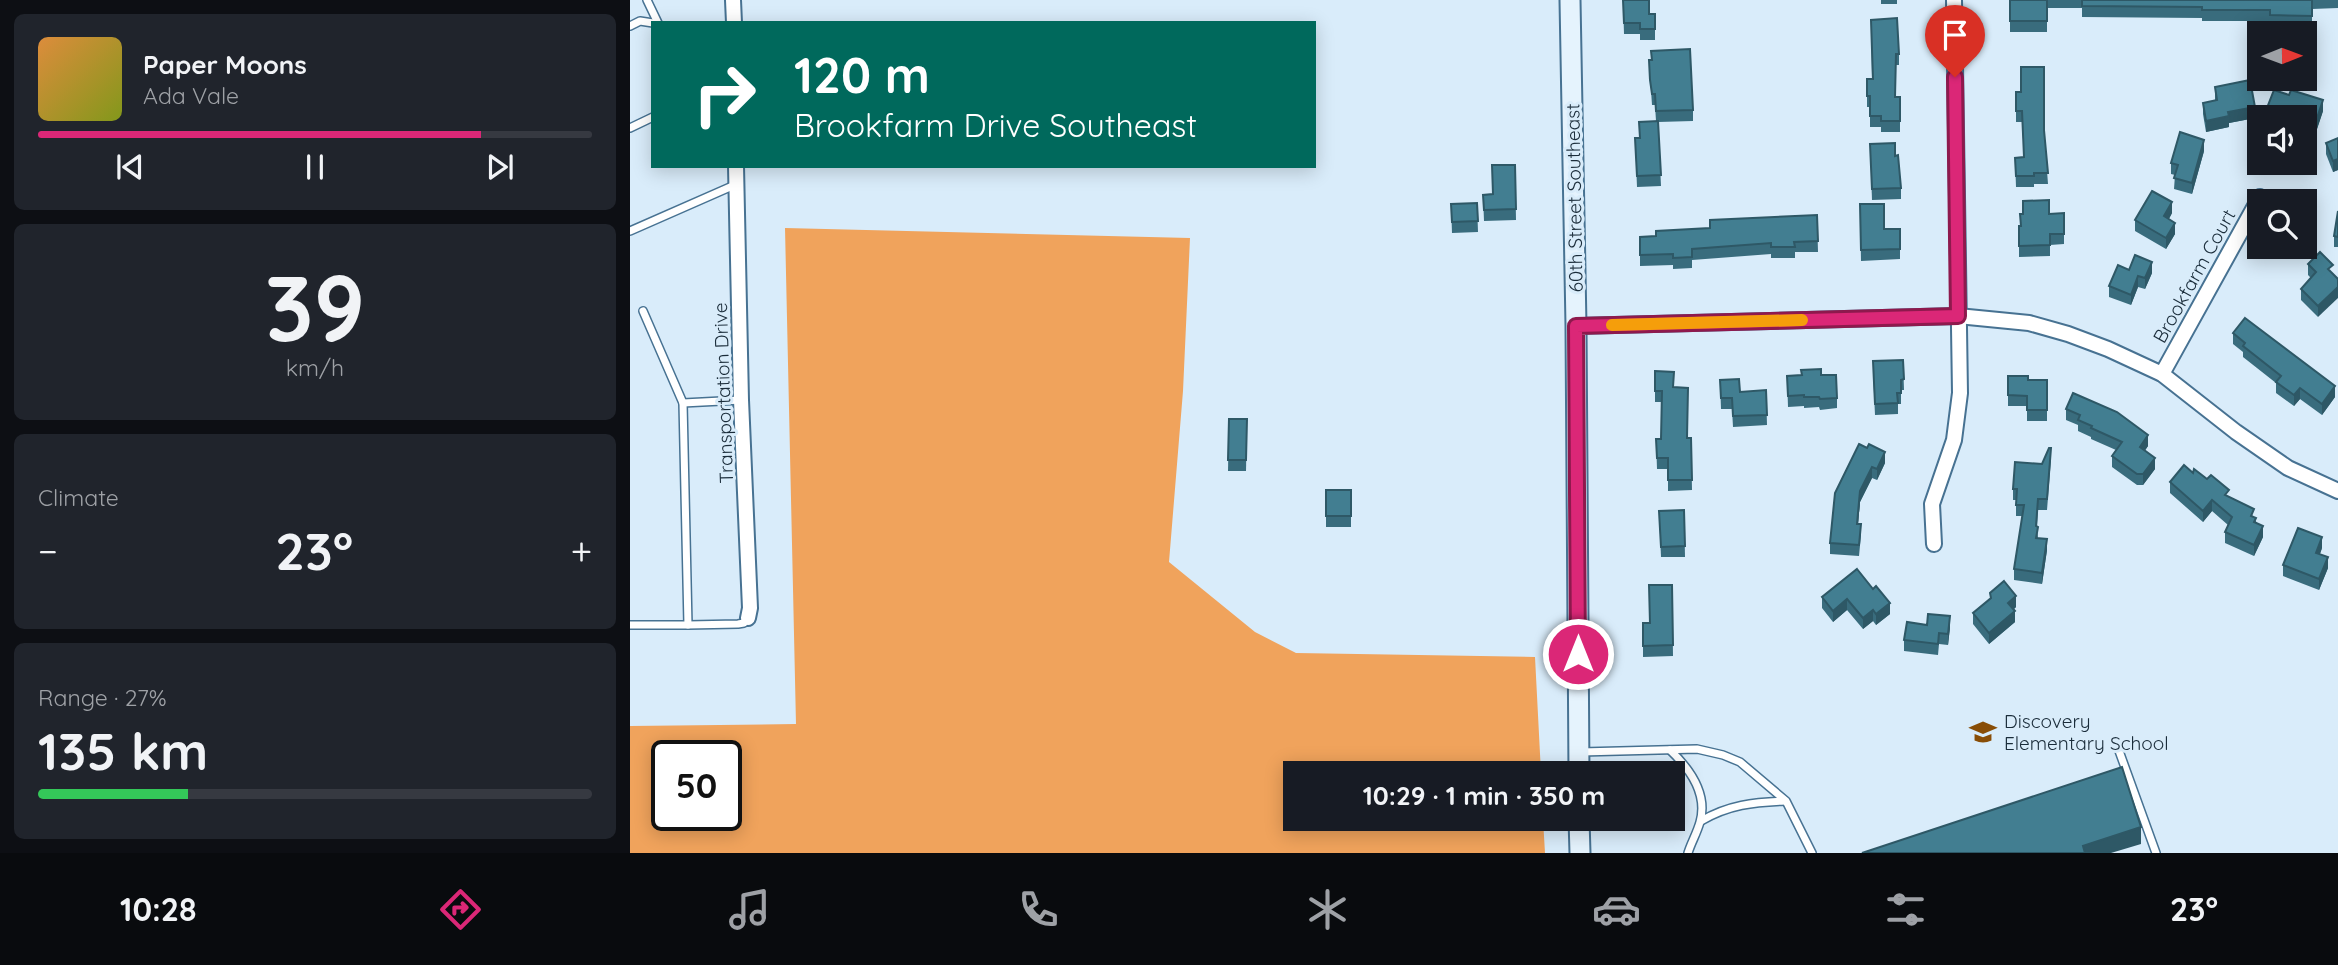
<!DOCTYPE html>
<meta charset="utf-8">
<style>
:root{--surface:#171b24;--page:#20242c;--text:#f1f3f6;--muted:#9ea1a6;--line:#363941;--accent:#db2777}
body{margin:0;font-family:Quicksand,sans-serif;background:var(--page);color:var(--text);height:100vh;display:flex;flex-direction:column;font-size:26px;white-space:nowrap}
*{box-sizing:border-box;margin:0}
p{font-size:23px;color:var(--muted)}
.icon{flex:none;width:38px;height:38px;fill:none;stroke:currentColor;stroke-width:2;stroke-linecap:round;stroke-linejoin:round}
.map{position:relative;flex:1;overflow:hidden}
.side{display:flex;flex-direction:column;gap:14px;padding:14px;background:#0d0f14;width:630px}
.side>*{flex:none}
.guide{position:absolute;left:21px;top:21px;width:665px;height:147px;border-radius:0px;box-shadow:0 4px 18px #0003;background:#00695c;color:#fff;overflow:hidden}
.needle{width:46px;rotate:89deg}
.buttons{position:absolute;left:1617px;top:21px;display:grid;gap:14px}
.buttons a{display:grid;place-items:center;width:70px;height:70px;border-radius:0px;background:var(--surface);box-shadow:0 4px 18px #0003;font-size:35px}
.speed{position:absolute;left:21px;top:740px;display:flex;gap:14px;font-size:35px;font-weight:700;text-align:center}
.speed>*{display:grid;place-content:center;width:91px;height:91px;border-radius:50%;background:var(--surface);box-shadow:0 4px 18px #0003;line-height:1}
.speed .limit{border:4px solid #111;border-radius:10px;background:#fff;color:#111}
.pin{position:absolute;display:grid;place-items:center;width:60px;height:60px;color:#fff;margin:-72px -30px;border-radius:50% 50% 50% 0;rotate:-45deg;box-shadow:0 0 7px #0007}
.pin .icon{rotate:45deg}
.me{position:absolute;width:77px;margin:-38px;rotate:0deg;stroke-linejoin:round;filter:drop-shadow(0 0 5px #0008)}
.turn{display:flex;align-items:center;gap:24px;height:147px;padding:0 28px;font-size:32px}
.turn .icon{width:91px;height:91px;stroke-width:2.5}
.turn b{display:block;font-size:49px;line-height:60px}
.big{font-size:52px;font-weight:800;line-height:1.1}
.side .tile{flex:1;display:flex;flex-direction:column;justify-content:center;gap:10px;min-width:0;padding:0 24px;border-radius:10px;background:var(--page)}
.side .dial{align-items:center;gap:0}
.dial b{font-size:91px;line-height:1}
.song{display:flex;align-items:center;gap:21px}
.cover{width:84px;height:84px;border-radius:10px;background:linear-gradient(135deg,hsl(30 70% 55%),hsl(70 70% 35%))}
.played{height:7px;border-radius:4px;background:linear-gradient(90deg,var(--accent) 80%,var(--line) 80%)}
.keys{display:flex;justify-content:space-around;direction:ltr}
.heat{display:flex;justify-content:space-between;align-items:center;font-size:38px;direction:ltr}
.charge{height:10px;border-radius:5px;background:linear-gradient(90deg,#34c759 27%,var(--line) 0)}
.trip{position:absolute;left:653px;top:761px;width:402px;height:70px;border-radius:0px;background:var(--surface);box-shadow:0 4px 18px #0003;font-weight:800;line-height:70px;text-align:center}
.dock{display:flex;height:112px;justify-content:space-around;align-items:center;background:#090b0e;color:var(--muted)}
.dock .icon{width:49px;height:49px}
.dock .on{color:var(--accent)}
.dock b{font-size:32px;color:var(--text)}
main{display:flex;flex:1;min-height:0}
.map>svg:first-child{display:block}
</style>
<main>
<section class="side">
<div class="tile">
<div class="song"><i class="cover"></i><div><b>Paper Moons</b><p>Ada Vale</p></div></div>
<div class="played"></div>
<div class="keys"><svg class="icon" aria-label="previous" viewBox="0 0 24 24"><path d="M18 5L8 12l10 7zM5 5v14"/></svg><svg class="icon" aria-label="pause" viewBox="0 0 24 24"><path d="M8 5v14M16 5v14"/></svg><svg class="icon" aria-label="next" viewBox="0 0 24 24"><path d="M6 5l10 7-10 7zM19 5v14"/></svg></div>
</div>
<div class="tile dial"><b>39</b><p>km/h</p></div>
<div class="tile"><p>Climate</p>
<div class="heat"><a>−</a><b class="big">23°</b><a>+</a></div>
</div>
<div class="tile"><p>Range · 27%</p><b class="big">135 km</b><div class="charge"></div></div>
</section>
<div class="map">
<svg width="1708" height="853" viewBox="0 0 1708 853">
<rect width="100%" height="100%" fill="#d9ecfa"/>
<path fill="#f0a35c" fill-rule="evenodd" d="M 155,228 L 560,238 L 553,391 L 539,562 L 625,632 L 666,653 L 905,657 L 911,773 L 665,774 L 665,819 L 913,819 L 915,853 L 0,853 L 0,726 L 166,724 ZM 37,756 L 96,756 L 96,816 L 37,816 Z"/>
<g fill="none" stroke-linecap="round" stroke-linejoin="round">
<defs>
<g id="service">
<path d="M 17,0 L 28,23"/>
<path d="M 0,26 L 10,21 L 23,23"/>
<path d="M 0,128 L 23,117"/>
<path d="M 0,231 L 107,184"/>
<path d="M 13,311 L 53,403 L 111,400"/>
<path d="M 0,625 L 58,625 L 53,403"/>
<path d="M 58,625 L 108,624 L 114,623 L 118,618"/>
<path d="M 1488,748 L 1526,853"/>
<path d="M 1040,750 C 1059,768 1078,794 1070,822 C 1067,833 1061,843 1058,853"/>
<path d="M 951,752 L 1067,749 L 1093,755 L 1110,762 L 1156,801 L 1182,853"/>
<path d="M 1071,821 C 1098,805 1124,802 1155,801"/>
</g>
<g id="minor">
<path d="M 103,0 L 104,23"/>
<path d="M 106,166 L 111,400 L 120,608 L 118,618"/>
<path d="M 946,326 L 1328,316 L 1399,323 L 1438,334 L 1478,349 L 1532,374 L 1606,432 L 1658,468 L 1708,491"/>
<path d="M 1532,374 L 1630,197"/>
<path d="M 1304,544 L 1302,504 L 1324,440 L 1330,393 L 1324,0"/>
</g>
<g id="secondary">
<path d="M 940,0 L 946,326 L 949,774"/>
<path d="M 949,819 L 950,853"/>
</g>
</defs>
<use href="#service" stroke="#477292" stroke-width="10"/>
<use href="#minor" stroke="#477292" stroke-width="18"/>
<use href="#secondary" stroke="#477292" stroke-width="23"/>
<use href="#service" stroke="#fff" stroke-width="7"/>
<use href="#minor" stroke="#fff" stroke-width="14"/>
<use href="#secondary" stroke="#e5f3fd" stroke-width="19"/>
</g>
<g fill="#396c7d">
<path d="M 993,0 L 1019,14 L 1025,14 L 1025,40 L 1010,40 L 1010,34 L 994,34 Z"/>
<rect x="1251" y="0" width="16" height="4"/>
<path d="M 1380,0 L 1708,0 L 1708,8 L 1682,9 L 1682,26 L 1640,26 L 1640,21 L 1572,21 L 1572,18 L 1452,17 L 1452,8 L 1417,8 L 1417,32 L 1380,32 Z"/>
<path d="M 1241,20 L 1269,54 L 1269,65 L 1266,65 L 1265,97 L 1270,97 L 1270,132 L 1251,132 L 1251,127 L 1240,127 L 1240,107 L 1237,107 L 1237,79 L 1242,79 Z"/>
<path d="M 1019,60 L 1063,110 L 1063,121 L 1028,122 L 1031,186 L 1007,187 L 1005,138 L 1009,138 L 1026,121 L 1025,105 L 1022,105 Z"/>
<path d="M 1585,87 L 1625,118 L 1599,123 L 1599,127 L 1576,132 L 1573,114 L 1573,103 L 1585,100 Z"/>
<path d="M 1386,92 L 1414,130 L 1418,184 L 1404,184 L 1404,187 L 1386,187 L 1385,158 L 1394,157 L 1392,122 L 1386,122 Z"/>
<path d="M 1637,108 L 1693,111 L 1685,135 L 1675,132 L 1675,117 L 1637,117 Z"/>
<path d="M 1708,138 L 1708,170 L 1703,172 L 1696,154 L 1696,143 Z"/>
<path d="M 1240,144 L 1271,188 L 1271,199 L 1242,200 Z"/>
<path d="M 1574,151 L 1562,194 L 1544,189 L 1545,175 L 1541,174 L 1541,163 Z"/>
<path d="M 885,165 L 886,220 L 854,221 L 853,195 L 863,194 Z"/>
<path d="M 847,203 L 848,232 L 822,233 L 821,204 Z"/>
<path d="M 1230,204 L 1254,229 L 1270,229 L 1270,259 L 1231,261 Z"/>
<path d="M 1708,211 L 1708,247 L 1704,247 L 1704,236 Z"/>
<path d="M 1434,213 L 1434,244 L 1420,245 L 1420,256 L 1389,257 L 1389,226 L 1419,214 Z"/>
<path d="M 1542,213 L 1539,219 L 1545,234 L 1536,249 L 1505,231 L 1505,220 Z"/>
<path d="M 1187,215 L 1188,252 L 1165,252 L 1165,258 L 1141,258 L 1141,254 L 1062,260 L 1062,268 L 1043,269 L 1043,265 L 1010,266 L 1010,237 L 1026,236 Z"/>
<path d="M 1690,252 L 1688,317 L 1671,300 L 1671,289 L 1681,278 L 1678,275 L 1678,264 Z"/>
<path d="M 1499,270 L 1522,273 L 1515,289 L 1508,287 L 1501,305 L 1479,297 L 1479,286 Z"/>
<path d="M 1603,333 L 1705,397 L 1692,415 L 1670,399 L 1664,406 L 1646,393 L 1646,383 L 1613,357 L 1613,352 L 1603,344 Z"/>
<path d="M 1273,360 L 1274,390 L 1271,390 L 1271,404 L 1268,404 L 1268,414 L 1245,415 L 1243,372 Z"/>
<path d="M 1025,371 L 1044,387 L 1057,438 L 1061,438 L 1062,490 L 1038,491 L 1038,469 L 1027,469 L 1026,439 L 1031,439 L 1032,402 L 1025,402 Z"/>
<path d="M 1191,375 L 1207,398 L 1207,408 L 1190,410 L 1189,407 L 1174,408 L 1174,406 L 1158,407 L 1157,376 Z"/>
<path d="M 1378,376 L 1398,380 L 1417,380 L 1417,421 L 1397,421 L 1397,406 L 1378,406 Z"/>
<path d="M 1090,380 L 1110,392 L 1136,390 L 1137,425 L 1103,427 L 1102,409 L 1091,409 Z"/>
<path d="M 1436,409 L 1518,446 L 1515,450 L 1525,469 L 1513,485 L 1507,485 L 1482,467 L 1482,456 L 1486,450 L 1461,439 L 1461,437 L 1448,431 L 1448,425 L 1436,420 Z"/>
<path d="M 599,419 L 617,419 L 616,471 L 598,471 Z"/>
<path d="M 1229,444 L 1255,463 L 1247,480 L 1242,478 L 1230,502 L 1228,524 L 1231,535 L 1229,556 L 1200,554 L 1200,543 Z"/>
<path d="M 1421,459 L 1417,510 L 1408,510 L 1407,527 L 1408,538 L 1417,550 L 1412,584 L 1384,580 L 1384,569 L 1392,516 L 1386,516 L 1386,500 L 1383,500 L 1383,489 L 1412,464 Z"/>
<path d="M 1563,473 L 1599,497 L 1624,517 L 1633,537 L 1624,556 L 1595,543 L 1595,532 L 1598,525 L 1582,511 L 1573,522 L 1540,493 L 1540,482 Z"/>
<rect x="696" y="490" width="25" height="37"/>
<path d="M 1054,510 L 1055,557 L 1031,557 L 1029,511 Z"/>
<path d="M 1692,548 L 1690,554 L 1698,568 L 1689,590 L 1653,576 L 1653,565 Z"/>
<path d="M 1227,569 L 1260,614 L 1246,625 L 1243,621 L 1233,629 L 1217,610 L 1203,622 L 1192,608 L 1192,597 Z"/>
<path d="M 1042,585 L 1043,656 L 1013,657 L 1013,623 L 1019,623 Z"/>
<path d="M 1360,593 L 1386,607 L 1384,609 L 1385,622 L 1359,644 L 1343,624 L 1343,613 L 1360,599 Z"/>
<path d="M 1297,625 L 1320,627 L 1318,645 L 1309,644 L 1308,655 L 1274,651 L 1274,640 Z"/>
</g>
<g fill="#2e5866">
<path d="M 1693,100 L 1693,111 L 1685,135 L 1685,124 Z"/>
<path d="M 1625,107 L 1625,118 L 1599,123 L 1599,127 L 1576,132 L 1576,121 L 1598,112 Z"/>
<path d="M 1574,140 L 1574,151 L 1562,194 L 1562,183 Z"/>
<path d="M 1708,159 L 1708,170 L 1703,172 L 1703,161 Z"/>
<path d="M 1542,202 L 1542,213 L 1534,227 L 1534,216 Z"/>
<path d="M 1545,223 L 1545,234 L 1536,249 L 1536,238 Z"/>
<path d="M 1522,262 L 1522,273 L 1515,289 L 1515,278 Z"/>
<path d="M 1508,276 L 1508,287 L 1501,305 L 1501,295 Z"/>
<path d="M 1708,287 L 1708,298 L 1688,317 L 1688,306 Z"/>
<path d="M 1705,386 L 1705,397 L 1692,415 L 1692,404 Z"/>
<path d="M 1670,388 L 1670,399 L 1664,406 L 1664,395 Z"/>
<path d="M 1518,435 L 1518,446 L 1510,458 L 1510,447 Z"/>
<path d="M 1255,452 L 1255,463 L 1247,480 L 1247,469 Z"/>
<path d="M 1525,458 L 1525,469 L 1513,485 L 1513,474 Z"/>
<path d="M 1242,467 L 1242,478 L 1230,502 L 1227,535 L 1230,491 Z"/>
<path d="M 1582,500 L 1582,511 L 1573,522 L 1573,511 Z"/>
<path d="M 1633,526 L 1633,537 L 1624,556 L 1624,545 Z"/>
<path d="M 1692,537 L 1692,548 L 1686,564 L 1686,553 Z"/>
<path d="M 1417,539 L 1417,550 L 1412,584 L 1412,573 Z"/>
<path d="M 1698,557 L 1698,568 L 1689,590 L 1689,579 Z"/>
<path d="M 1386,596 L 1386,607 L 1378,614 L 1378,603 Z"/>
<path d="M 1217,599 L 1217,610 L 1203,622 L 1203,611 Z"/>
<path d="M 1260,603 L 1260,614 L 1246,625 L 1246,614 Z"/>
<path d="M 1243,610 L 1243,621 L 1233,629 L 1233,618 Z"/>
<path d="M 1385,611 L 1385,622 L 1359,644 L 1359,633 Z"/>
<path d="M 1320,616 L 1320,627 L 1318,645 L 1318,634 Z"/>
<path d="M 1511,827 L 1511,844 L 1481,853 L 1453,853 L 1453,846 Z"/>
</g>
<g fill="#427e91" stroke="#2e5866" stroke-width="2">
<path d="M 993,0 L 1019,0 L 1019,14 L 1025,14 L 1025,29 L 1010,29 L 1010,23 L 994,23 Z"/>
<rect x="1380" y="0" width="37" height="21"/>
<path d="M 1452,0 L 1682,0 L 1682,16 L 1640,15 L 1640,10 L 1572,10 L 1572,7 L 1452,6 Z"/>
<path d="M 1267,18 L 1269,54 L 1266,54 L 1265,97 L 1270,97 L 1270,121 L 1251,121 L 1251,116 L 1240,116 L 1240,96 L 1237,96 L 1237,79 L 1243,79 L 1241,20 Z"/>
<path d="M 1060,49 L 1063,110 L 1026,111 L 1025,94 L 1022,94 L 1020,80 L 1019,60 L 1022,60 L 1021,51 Z"/>
<path d="M 1391,67 L 1414,67 L 1414,130 L 1418,173 L 1404,173 L 1404,176 L 1386,176 L 1385,158 L 1394,157 L 1392,111 L 1386,111 L 1386,92 L 1391,92 Z"/>
<path d="M 1620,80 L 1625,107 L 1598,112 L 1599,116 L 1576,121 L 1573,103 L 1587,100 L 1585,87 Z"/>
<path d="M 1644,90 L 1659,95 L 1661,90 L 1693,100 L 1685,124 L 1675,121 L 1675,117 L 1664,117 L 1637,108 Z"/>
<path d="M 1028,121 L 1031,175 L 1007,176 L 1005,138 L 1010,138 L 1009,122 Z"/>
<path d="M 1550,132 L 1574,140 L 1562,183 L 1544,178 L 1548,165 L 1541,163 Z"/>
<path d="M 1708,138 L 1708,159 L 1703,161 L 1696,143 Z"/>
<path d="M 1265,143 L 1265,156 L 1268,155 L 1271,188 L 1242,189 L 1240,144 Z"/>
<path d="M 862,165 L 885,165 L 886,209 L 854,210 L 853,195 L 863,194 Z"/>
<path d="M 1522,191 L 1542,202 L 1534,216 L 1545,223 L 1536,238 L 1505,220 Z"/>
<path d="M 1419,200 L 1419,214 L 1434,213 L 1434,234 L 1420,234 L 1420,245 L 1389,246 L 1389,226 L 1391,226 L 1390,214 L 1393,214 L 1393,201 Z"/>
<path d="M 847,203 L 848,221 L 822,222 L 821,204 Z"/>
<path d="M 1230,204 L 1254,204 L 1254,229 L 1270,229 L 1270,249 L 1231,250 Z"/>
<path d="M 1708,211 L 1708,237 L 1704,236 Z"/>
<path d="M 1187,215 L 1188,241 L 1164,242 L 1165,247 L 1141,247 L 1141,243 L 1062,249 L 1062,257 L 1043,258 L 1043,254 L 1010,255 L 1010,237 L 1026,236 L 1026,231 L 1080,228 L 1080,220 Z"/>
<path d="M 1690,252 L 1703,265 L 1698,269 L 1708,279 L 1708,287 L 1688,306 L 1671,289 L 1686,272 L 1678,264 Z"/>
<path d="M 1505,255 L 1522,262 L 1515,278 L 1508,276 L 1501,295 L 1479,286 L 1488,265 L 1499,270 Z"/>
<path d="M 1615,318 L 1705,386 L 1692,404 L 1670,388 L 1664,395 L 1646,382 L 1651,376 L 1613,346 L 1615,343 L 1603,333 Z"/>
<path d="M 1273,360 L 1274,379 L 1271,380 L 1271,393 L 1267,393 L 1268,403 L 1245,404 L 1243,361 Z"/>
<path d="M 1191,369 L 1191,375 L 1206,375 L 1207,398 L 1190,399 L 1189,397 L 1174,397 L 1174,395 L 1158,396 L 1157,376 L 1172,375 L 1171,370 Z"/>
<path d="M 1025,371 L 1044,372 L 1043,387 L 1058,388 L 1057,438 L 1061,438 L 1062,480 L 1038,480 L 1038,458 L 1027,458 L 1026,439 L 1031,439 L 1032,391 L 1025,391 Z"/>
<path d="M 1378,376 L 1398,376 L 1398,380 L 1417,380 L 1417,410 L 1397,410 L 1397,396 L 1378,395 Z"/>
<path d="M 1109,379 L 1110,392 L 1136,390 L 1137,415 L 1103,416 L 1102,398 L 1091,398 L 1090,380 Z"/>
<path d="M 1443,393 L 1487,412 L 1518,435 L 1510,447 L 1525,458 L 1513,474 L 1507,474 L 1482,456 L 1492,442 L 1461,428 L 1462,426 L 1448,420 L 1450,415 L 1436,409 Z"/>
<path d="M 599,419 L 617,419 L 616,460 L 598,460 Z"/>
<path d="M 1229,444 L 1237,448 L 1239,444 L 1255,452 L 1247,469 L 1242,467 L 1230,491 L 1227,524 L 1231,524 L 1229,545 L 1200,543 L 1205,493 Z"/>
<path d="M 1419,448 L 1421,448 L 1417,499 L 1408,499 L 1406,526 L 1408,527 L 1406,538 L 1417,539 L 1412,573 L 1384,569 L 1394,505 L 1386,505 L 1387,489 L 1383,489 L 1385,462 L 1412,464 Z"/>
<path d="M 1554,465 L 1563,473 L 1564,469 L 1577,479 L 1581,475 L 1599,490 L 1595,495 L 1624,509 L 1621,516 L 1626,518 L 1624,522 L 1633,526 L 1624,545 L 1595,532 L 1602,517 L 1582,500 L 1573,511 L 1540,482 Z"/>
<rect x="696" y="490" width="25" height="26"/>
<path d="M 1054,510 L 1055,546 L 1031,547 L 1029,511 Z"/>
<path d="M 1668,528 L 1692,537 L 1686,553 L 1698,557 L 1689,579 L 1653,565 Z"/>
<path d="M 1227,569 L 1243,589 L 1246,586 L 1260,603 L 1246,614 L 1243,610 L 1233,618 L 1217,599 L 1203,611 L 1192,597 Z"/>
<path d="M 1374,581 L 1386,596 L 1378,603 L 1385,611 L 1359,633 L 1343,613 L 1361,598 L 1360,593 Z"/>
<path d="M 1019,585 L 1042,585 L 1043,645 L 1013,646 L 1013,623 L 1020,623 Z"/>
<path d="M 1298,614 L 1320,616 L 1318,634 L 1309,633 L 1308,644 L 1274,640 L 1277,622 L 1297,625 Z"/>
<path d="M 1492,767 L 1511,827 L 1453,846 L 1455,853 L 1232,853 Z"/>
</g>
<g fill="none" stroke-linecap="round" stroke-linejoin="round">
<defs>
<path id="route" d="M 948,654 L 946,326 L 1328,316 L 1325,77"/>
</defs>
<use href="#route" stroke="#8e194d" stroke-width="18"/>
<use href="#route" stroke="#db2777" stroke-width="12"/>
<path stroke="#f59e0b" stroke-width="12" d="M 982,325 L 1172,320"/>
</g>
<defs>
<symbol id="school-bare" viewBox="-9 -9 18 18"><path d="M0-5L7-2L0 1L-7-2ZM-4 1L0 2.5L4 1V4Q0 6-4 4Z" fill="#884d06" stroke="#d9ecfa" stroke-width="2.5" paint-order="stroke"/></symbol>
</defs>
<g fill-rule="evenodd">
<use href="#school-bare" x="1334" y="713" width="38" height="38"/>
</g>
<g text-anchor="middle" dominant-baseline="central" stroke-width="6" stroke-linejoin="round" paint-order="stroke">
<g font-size="19" fill="#1a2c3a" stroke="#d9ecfa">
<text transform="translate(944 198) rotate(-91)">60th Street Southeast</text>
<text transform="translate(1564 276) rotate(-61)">Brookfarm Court</text>
<text transform="translate(93 393) rotate(-92)">Transportation Drive</text>
</g>
<g font-size="19" fill="#1a2c3a" stroke="#d9ecfa" text-anchor="start">
<text x="1374" y="721">Discovery<tspan x="1374" dy="22">Elementary School</tspan></text>
</g>
</g>
</svg>
<div class="buttons">
<a><svg class="needle" viewBox="-14 -14 28 28"><path d="M0-13l5 13h-10z" fill="#e53935"/><path d="M0 13l5-13h-10z" fill="#9ea1a6"/></svg></a>
<a><svg class="icon" aria-label="sound" viewBox="0 0 24 24"><path d="M4 9h4l5-4v14l-5-4H4zM17 9q2 3 0 6"/></svg></a>
<a><svg class="icon" aria-label="search" viewBox="0 0 24 24"><circle cx="10" cy="10" r="6"/><path d="M15 15l6 6"/></svg></a>
</div>
<div class="speed"><div class="limit">50</div></div>
<div class="pin" style="left:1325px;top:77px;background:#d93025"><svg class="icon" aria-label="arrive" viewBox="0 0 24 24"><path d="M6 21V4h12l-3 4 3 4H6"/></svg></div>
<svg class="me" style="left:948px;top:654px" viewBox="-20 -20 40 40"><circle r="17" fill="#db2777" stroke="#fff" stroke-width="3"/><path d="M0-11L8 9 0 5-8 9z" fill="#fff"/></svg>
<div class="trip">10:29 · 1 min · 350 m</div>
<div class="guide">
<div class="turn"><svg class="icon" aria-label="right" viewBox="0 0 24 24"><path d="M7 20v-9h11M14 6l5 5-5 5"/></svg><div><b>120 m</b>Brookfarm Drive Southeast</div></div>
</div>
</div>
</main>
<nav class="dock">
<b>10:28</b>
<svg class="icon on" aria-label="directions" viewBox="0 0 24 24"><path d="M12 3l9 9-9 9-9-9zM9 14v-3h6M13 9l2 2-2 2"/></svg>
<svg class="icon" aria-label="music" viewBox="0 0 24 24"><path d="M9 18V5l10-2v13"/><circle cx="6" cy="18" r="3"/><circle cx="16" cy="16" r="3"/></svg>
<svg class="icon" aria-label="phone" viewBox="0 0 24 24"><path d="M5 4h4l2 5-3 2q2 4 5 5l2-3 5 2v4C11 20 4 13 5 4z"/></svg>
<svg class="icon" aria-label="climate" viewBox="0 0 24 24"><path d="M12 3v18M4 7l16 10M4 17L20 7"/></svg>
<svg class="icon" aria-label="car" viewBox="0 0 24 24"><path d="M5 17H2v-5l4-1 3-4h7l3 4 3 1v5h-3M9 17h6M6 11h13"/><circle cx="7" cy="17" r="2"/><circle cx="17" cy="17" r="2"/></svg>
<svg class="icon" aria-label="filters" viewBox="0 0 24 24"><path d="M4 7h16M4 17h16"/><circle cx="9" cy="7" r="2"/><circle cx="15" cy="17" r="2"/></svg>
<b>23°</b>
</nav>
